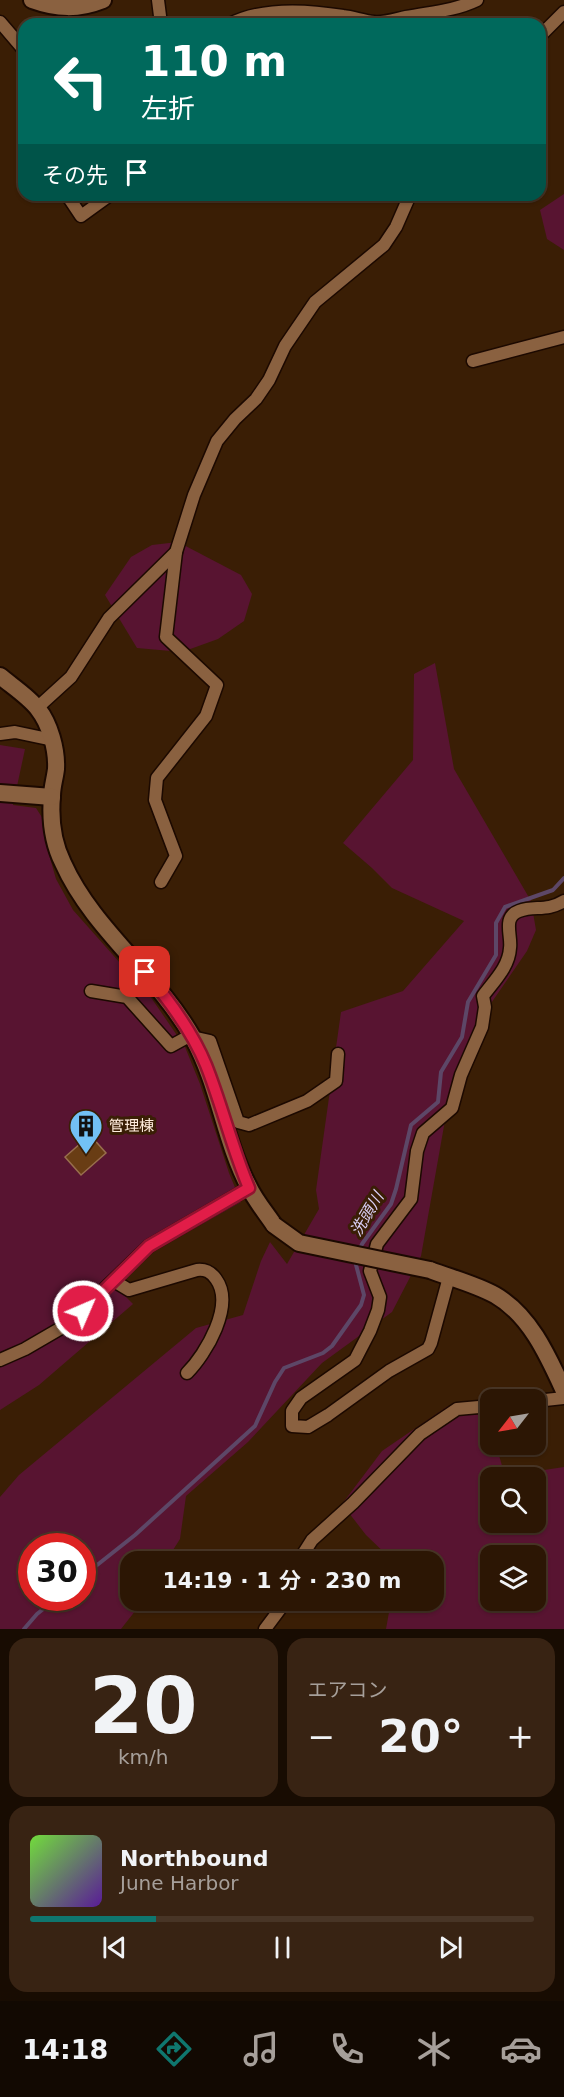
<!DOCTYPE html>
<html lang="ja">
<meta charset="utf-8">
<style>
:root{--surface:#2c1604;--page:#382313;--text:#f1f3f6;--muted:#a69f9a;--line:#483526;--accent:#0f766e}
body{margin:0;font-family:"DejaVu Sans","Noto Sans JP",sans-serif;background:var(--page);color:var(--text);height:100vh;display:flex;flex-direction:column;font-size:22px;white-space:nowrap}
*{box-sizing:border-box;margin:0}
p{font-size:20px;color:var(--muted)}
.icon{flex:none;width:33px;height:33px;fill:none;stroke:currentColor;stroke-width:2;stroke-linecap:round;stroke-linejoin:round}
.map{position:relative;height:1629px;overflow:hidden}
.panel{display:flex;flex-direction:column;gap:9px;padding:9px;background:#180c02;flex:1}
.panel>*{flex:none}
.banner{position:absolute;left:18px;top:18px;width:528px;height:183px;border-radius:18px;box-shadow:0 2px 4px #0004,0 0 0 2px var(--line);background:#00695c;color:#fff;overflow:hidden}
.needle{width:39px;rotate:239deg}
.tools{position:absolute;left:480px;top:1389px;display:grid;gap:12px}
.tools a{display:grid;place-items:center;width:66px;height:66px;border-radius:12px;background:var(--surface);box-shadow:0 2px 4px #0004,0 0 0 2px var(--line);font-size:30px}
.speed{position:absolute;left:18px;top:1533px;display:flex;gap:12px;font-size:30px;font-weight:700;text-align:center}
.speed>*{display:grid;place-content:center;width:78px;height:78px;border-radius:50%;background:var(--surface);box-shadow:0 2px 4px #0004,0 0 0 2px var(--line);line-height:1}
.speed .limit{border:9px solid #d22;background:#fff;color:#111}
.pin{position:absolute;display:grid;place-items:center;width:51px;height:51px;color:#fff;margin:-26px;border-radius:12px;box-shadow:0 3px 9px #0006}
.me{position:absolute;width:66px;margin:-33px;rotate:45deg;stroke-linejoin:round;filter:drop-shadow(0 0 4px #0008)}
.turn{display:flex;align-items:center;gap:21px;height:126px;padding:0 24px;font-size:27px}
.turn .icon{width:78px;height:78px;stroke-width:2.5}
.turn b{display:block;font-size:42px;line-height:51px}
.then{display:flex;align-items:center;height:57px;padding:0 24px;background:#0003;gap:12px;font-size:22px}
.big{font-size:45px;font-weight:600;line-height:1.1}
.panel .card{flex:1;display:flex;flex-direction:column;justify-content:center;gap:9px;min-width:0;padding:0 21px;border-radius:18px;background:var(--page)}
.panel .dial{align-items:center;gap:0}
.dial b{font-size:78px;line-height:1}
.song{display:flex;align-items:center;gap:18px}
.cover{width:72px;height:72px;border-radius:9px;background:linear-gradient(135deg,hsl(100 70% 55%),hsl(270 70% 35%))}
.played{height:6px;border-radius:3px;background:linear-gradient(90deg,var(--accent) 25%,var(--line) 25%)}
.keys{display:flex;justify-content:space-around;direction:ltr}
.heat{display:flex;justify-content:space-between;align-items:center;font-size:33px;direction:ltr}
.panel .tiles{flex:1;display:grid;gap:9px;grid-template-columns:1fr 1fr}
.card:last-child{grid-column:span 2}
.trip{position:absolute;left:120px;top:1551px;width:324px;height:60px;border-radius:18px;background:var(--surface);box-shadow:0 2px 4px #0004,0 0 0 2px var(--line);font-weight:600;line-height:60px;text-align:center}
.menu{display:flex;height:96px;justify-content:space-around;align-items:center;background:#120902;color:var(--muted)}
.menu .icon{width:42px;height:42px}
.menu .selected{color:var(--accent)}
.menu b{font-size:27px;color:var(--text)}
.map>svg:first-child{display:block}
</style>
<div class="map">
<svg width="564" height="1629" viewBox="0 0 564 1629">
<rect width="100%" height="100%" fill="#3a1e05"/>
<g fill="#581431" fill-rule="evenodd">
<path d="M 564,194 L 564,250 L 547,239 L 540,210 Z"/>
<path d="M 178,542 L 241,575 L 252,594 L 244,621 L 218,639 L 182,652 L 137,648 L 105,595 L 131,557 L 152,545 Z"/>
<path d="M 435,663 L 454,769 L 531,901 L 536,930 L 527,951 L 476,1025 L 457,1071 L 444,1126 L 421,1256 L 392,1312 L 322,1363 L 248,1442 L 186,1496 L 180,1539 L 166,1561 L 130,1562 L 130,1600 L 143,1601 L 121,1629 L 0,1629 L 0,1497 L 19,1475 L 196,1328 L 243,1315 L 261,1261 L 270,1242 L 287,1264 L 319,1209 L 316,1190 L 341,1012 L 403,991 L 464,921 L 392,888 L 372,868 L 343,843 L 413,760 L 414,674 ZM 32,1546 L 82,1546 L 82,1598 L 32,1598 Z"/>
<path d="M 0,745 L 25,749 L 13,805 L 36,808 L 43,819 L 46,844 L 56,879 L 73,910 L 152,999 L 185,1047 L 200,1084 L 229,1173 L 241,1202 L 153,1252 L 117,1288 L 133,1304 L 39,1385 L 0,1410 Z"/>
<path d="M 448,1406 L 484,1416 L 490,1429 L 490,1444 L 496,1445 L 505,1476 L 564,1467 L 564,1629 L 386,1629 L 391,1601 L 434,1600 L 434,1562 L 393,1561 L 366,1535 L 342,1504 L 382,1451 ZM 490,1478 L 536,1478 L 536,1522 L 490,1522 ZM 490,1556 L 536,1556 L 536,1600 L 490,1600 Z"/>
</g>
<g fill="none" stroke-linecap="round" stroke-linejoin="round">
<g stroke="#5d4767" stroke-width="4">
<path d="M 359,1251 L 362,1244 L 391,1204 L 396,1189 L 411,1125 L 438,1102 L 441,1072 L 462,1037 L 468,1002 L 496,955 L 496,923 L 505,907 L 553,890 L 564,878"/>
<path d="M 82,1577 L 135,1535 L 255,1426 L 275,1382 L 284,1368 L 323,1353 L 332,1346 L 361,1305 L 364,1295 L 355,1261"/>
<path d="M 24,1629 L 37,1614 L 57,1598"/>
</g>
</g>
<path fill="#693d14" stroke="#986e4d" stroke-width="1.5" d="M 90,1135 L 106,1153 L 81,1175 L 65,1157 Z"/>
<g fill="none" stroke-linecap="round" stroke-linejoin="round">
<defs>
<g id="street">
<path d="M 158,0 L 161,24"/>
<path d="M 0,22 L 24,50"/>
<path d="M 230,24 C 263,7 307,10 343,16 C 353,17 364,21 374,22 C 384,23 396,19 406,17 C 431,12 454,11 477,0"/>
<path d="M 540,36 L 564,12"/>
<path d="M 67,195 L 81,216 L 110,195"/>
<path d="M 473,361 L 564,337"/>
<path d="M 37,708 L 71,677 L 109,618 L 176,552 L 194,495 L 217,441 L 235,419 L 256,399 L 269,380 L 285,346 L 315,302 L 384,245 L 396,227 L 410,195"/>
<path d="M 0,734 L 15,732 L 53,740"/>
<path d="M 161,882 L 176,856 L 155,800 L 157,778 L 206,716 L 217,685 L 166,637 L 176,552"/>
<path d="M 91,991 L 127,997 L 171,1046 L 191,1035"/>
<path d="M 192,1037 L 210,1041 L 238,1122 L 249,1125 L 307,1101 L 336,1081 L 338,1054"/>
<path d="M 449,1277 L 431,1343 L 428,1349 L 389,1371 L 328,1415 L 308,1427 L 292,1426 L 292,1411 L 301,1398 L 355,1360 L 370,1331 L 378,1310 L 380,1297 L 370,1271 L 377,1244 L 411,1199 L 417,1151 L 423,1133 L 452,1108 L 461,1075 L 482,1027 L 485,1007 L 483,996 C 494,981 509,967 510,948 C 512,936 502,917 519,911 C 535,905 546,912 564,901"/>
<path d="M 114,1281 L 129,1290 L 197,1270 C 206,1269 211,1272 216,1279 C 235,1305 206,1354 187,1373"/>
<path d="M 0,1360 L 25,1349 L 68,1324 L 149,1246 L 249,1188"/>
<path d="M 536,1401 L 564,1398"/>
<path d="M 298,1562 L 312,1540 L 353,1503 L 420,1434 L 457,1409 L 490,1406"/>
<path d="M 265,1629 L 280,1609 L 283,1600"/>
</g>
<g id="secondary">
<path d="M 32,0 C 57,9 78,10 103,0"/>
<path d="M 0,676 C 12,686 29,697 38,709 C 50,724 57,750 56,769 C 55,778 52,787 52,796 C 50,819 53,843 63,863 C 93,930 157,974 193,1038 C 219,1085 224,1140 249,1187 C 255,1200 266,1213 274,1225"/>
<path d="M 0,793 L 52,797"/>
<path d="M 430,1270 C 451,1278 475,1284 495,1295 C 530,1315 548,1356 564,1391"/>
</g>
</defs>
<use href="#street" stroke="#1c0900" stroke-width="15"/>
<use href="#secondary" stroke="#1c0900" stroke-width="20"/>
<use href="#street" stroke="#8a6140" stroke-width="12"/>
<use href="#secondary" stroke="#8a6140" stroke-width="16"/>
<defs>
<path id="secondary-bridge" d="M 274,1225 L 299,1243 L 430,1270"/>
</defs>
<use href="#secondary-bridge" stroke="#1c0900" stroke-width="20" stroke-linecap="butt"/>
<use href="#secondary-bridge" stroke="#8a6140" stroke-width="16"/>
</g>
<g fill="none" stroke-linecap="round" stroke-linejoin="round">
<defs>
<path id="route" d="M 83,1311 L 149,1246 L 249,1188 C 232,1148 222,1105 206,1065 C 192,1031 169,1000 145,972"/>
</defs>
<use href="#route" stroke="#92132f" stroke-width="15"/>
<use href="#route" stroke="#e11d48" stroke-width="10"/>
</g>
<defs>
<symbol id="building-pin" viewBox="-11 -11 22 30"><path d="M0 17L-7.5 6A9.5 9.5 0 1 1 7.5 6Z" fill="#72c1f5" stroke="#3a1e05"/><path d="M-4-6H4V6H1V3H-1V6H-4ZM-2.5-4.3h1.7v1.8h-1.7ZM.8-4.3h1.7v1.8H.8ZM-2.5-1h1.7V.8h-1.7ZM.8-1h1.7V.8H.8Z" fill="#111"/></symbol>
</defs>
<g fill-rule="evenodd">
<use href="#building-pin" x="67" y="1107" width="38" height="52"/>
</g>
<g text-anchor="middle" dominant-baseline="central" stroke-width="6" stroke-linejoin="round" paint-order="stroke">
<g font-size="15" fill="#ffecdd" stroke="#3a1e05" text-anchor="start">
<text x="109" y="1126">管理棟</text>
</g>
<g font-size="16" font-style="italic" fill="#dacff5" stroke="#3a1e05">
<text transform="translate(367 1214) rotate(-59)">洗頭川</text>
</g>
</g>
</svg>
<div class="tools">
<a><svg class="needle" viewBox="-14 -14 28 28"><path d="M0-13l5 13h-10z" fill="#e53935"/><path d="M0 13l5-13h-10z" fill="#a69f9a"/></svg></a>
<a><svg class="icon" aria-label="search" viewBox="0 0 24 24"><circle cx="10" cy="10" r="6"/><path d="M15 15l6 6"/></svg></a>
<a><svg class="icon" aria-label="layers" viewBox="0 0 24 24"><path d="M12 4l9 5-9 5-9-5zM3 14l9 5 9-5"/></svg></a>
</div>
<div class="speed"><div class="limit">30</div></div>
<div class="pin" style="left:145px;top:972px;background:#d93025"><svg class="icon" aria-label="arrive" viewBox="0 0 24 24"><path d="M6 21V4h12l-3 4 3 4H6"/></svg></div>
<svg class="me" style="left:83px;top:1311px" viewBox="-20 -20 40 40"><circle r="17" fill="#e11d48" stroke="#fff" stroke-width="3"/><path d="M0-11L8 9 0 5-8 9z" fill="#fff"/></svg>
<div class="trip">14:19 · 1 分 · 230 m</div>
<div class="banner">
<div class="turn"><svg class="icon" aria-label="left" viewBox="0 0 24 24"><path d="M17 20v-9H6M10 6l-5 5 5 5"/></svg><div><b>110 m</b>左折</div></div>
<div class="then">その先<svg class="icon" aria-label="arrive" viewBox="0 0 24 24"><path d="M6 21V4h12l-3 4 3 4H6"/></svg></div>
</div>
</div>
<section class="panel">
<div class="tiles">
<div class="card dial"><b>20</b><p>km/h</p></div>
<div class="card"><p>エアコン</p>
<div class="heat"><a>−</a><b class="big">20°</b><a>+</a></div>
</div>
<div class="card">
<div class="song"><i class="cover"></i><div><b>Northbound</b><p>June Harbor</p></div></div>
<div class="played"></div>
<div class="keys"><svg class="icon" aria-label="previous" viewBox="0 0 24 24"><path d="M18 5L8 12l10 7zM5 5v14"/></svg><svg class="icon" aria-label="pause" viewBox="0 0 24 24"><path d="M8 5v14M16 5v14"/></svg><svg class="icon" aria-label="next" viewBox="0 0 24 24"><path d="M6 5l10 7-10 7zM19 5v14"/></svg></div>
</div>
</div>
</section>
<nav class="menu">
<b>14:18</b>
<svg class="icon selected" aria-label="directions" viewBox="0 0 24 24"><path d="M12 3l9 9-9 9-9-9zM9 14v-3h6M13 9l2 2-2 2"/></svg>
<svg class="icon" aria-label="music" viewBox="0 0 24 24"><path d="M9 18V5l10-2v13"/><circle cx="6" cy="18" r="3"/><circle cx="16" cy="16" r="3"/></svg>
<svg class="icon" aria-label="phone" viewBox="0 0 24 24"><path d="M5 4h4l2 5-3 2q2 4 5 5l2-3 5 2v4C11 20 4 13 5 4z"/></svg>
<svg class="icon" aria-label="climate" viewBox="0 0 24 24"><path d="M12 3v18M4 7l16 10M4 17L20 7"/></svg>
<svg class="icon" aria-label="car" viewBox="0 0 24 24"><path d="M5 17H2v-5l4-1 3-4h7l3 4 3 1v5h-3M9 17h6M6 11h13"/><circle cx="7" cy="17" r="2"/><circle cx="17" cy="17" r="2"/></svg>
</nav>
